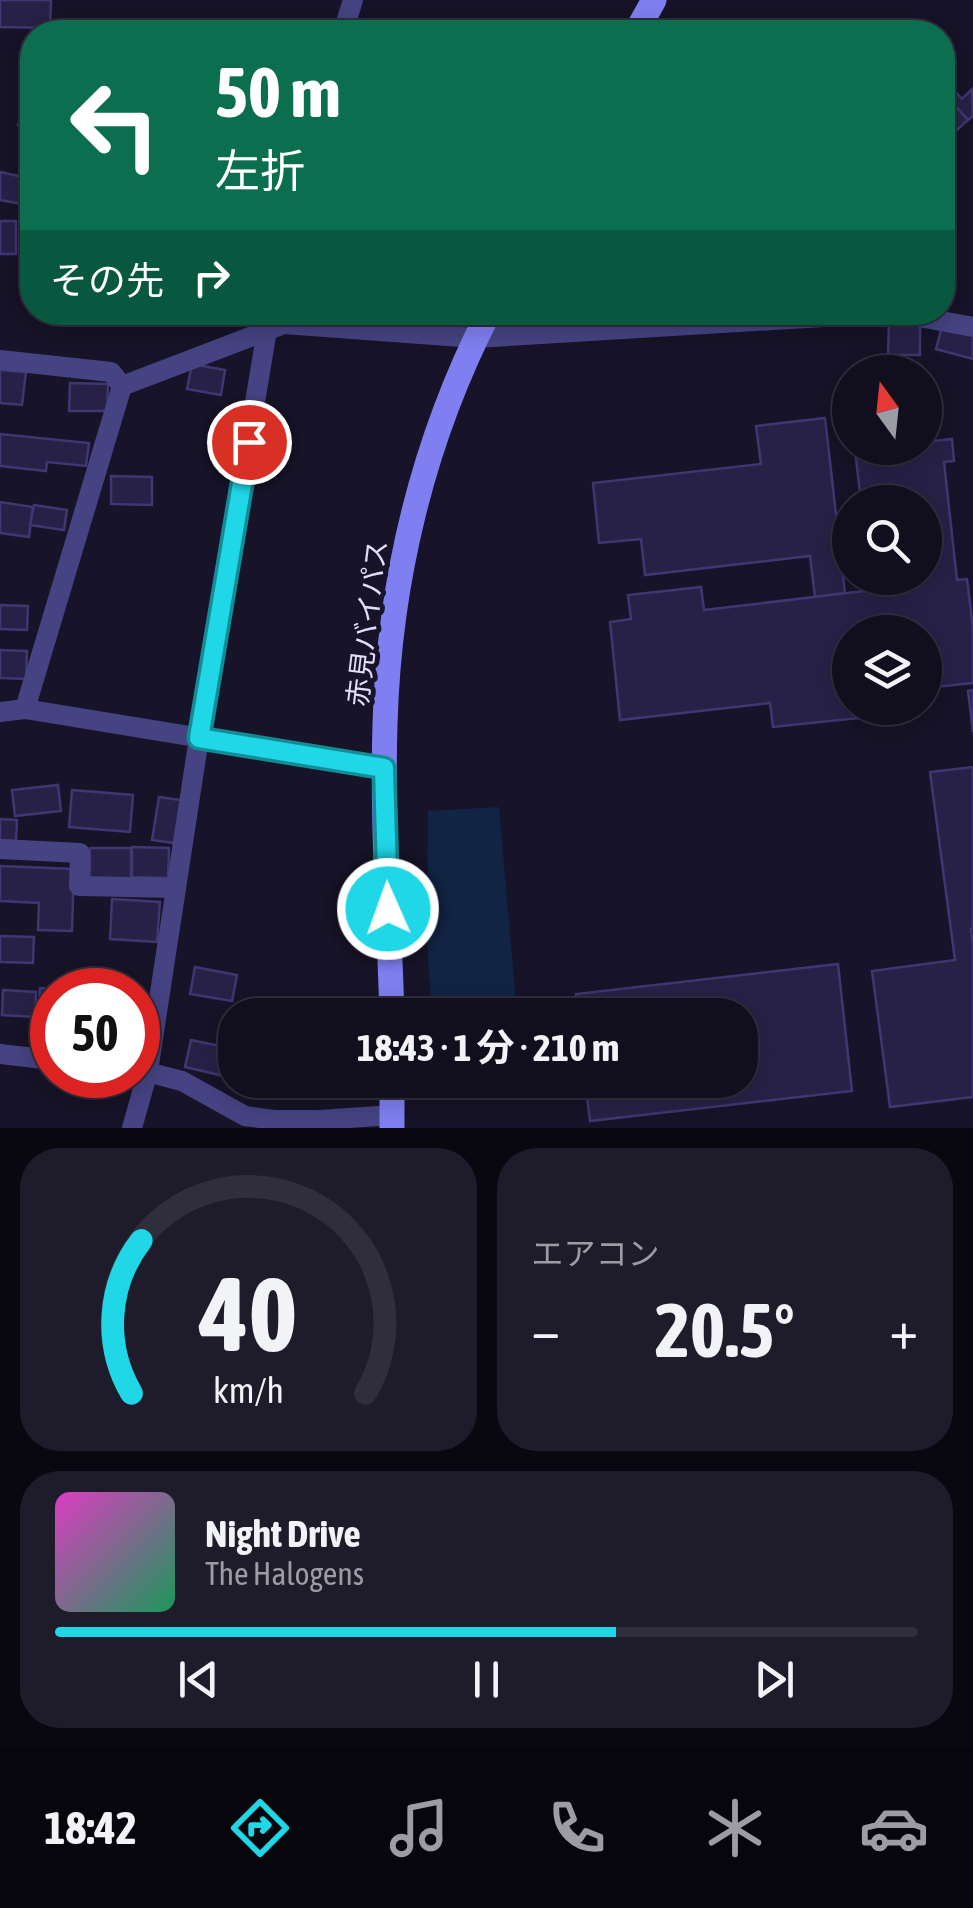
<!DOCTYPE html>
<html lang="ja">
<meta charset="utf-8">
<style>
:root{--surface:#110e1e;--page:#1e1c2b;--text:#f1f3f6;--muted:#9c9ca4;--line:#302e3c;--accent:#1fd7e7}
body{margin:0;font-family:"Asap Condensed","Noto Sans JP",sans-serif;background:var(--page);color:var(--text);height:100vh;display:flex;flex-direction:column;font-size:38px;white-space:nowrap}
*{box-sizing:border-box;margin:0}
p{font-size:32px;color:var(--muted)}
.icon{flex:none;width:55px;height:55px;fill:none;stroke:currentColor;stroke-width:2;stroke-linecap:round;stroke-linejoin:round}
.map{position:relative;height:1128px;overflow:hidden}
.side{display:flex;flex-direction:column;gap:20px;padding:20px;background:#090810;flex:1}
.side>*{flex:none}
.top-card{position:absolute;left:20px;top:20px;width:935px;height:305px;border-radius:40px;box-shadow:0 5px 25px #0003,0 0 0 2px var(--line);background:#0b6e4f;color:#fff;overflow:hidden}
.needle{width:65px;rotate:345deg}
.fabs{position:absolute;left:832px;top:355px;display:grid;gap:20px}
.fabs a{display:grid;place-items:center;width:110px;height:110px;border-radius:50%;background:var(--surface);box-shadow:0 5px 25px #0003,0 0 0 2px var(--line);font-size:50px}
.speed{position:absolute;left:30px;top:968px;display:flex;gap:20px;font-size:50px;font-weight:700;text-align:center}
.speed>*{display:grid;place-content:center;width:130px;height:130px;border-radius:50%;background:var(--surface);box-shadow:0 5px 25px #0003,0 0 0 2px var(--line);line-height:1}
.speed .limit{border:15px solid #d22;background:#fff;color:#111}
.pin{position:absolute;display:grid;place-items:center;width:85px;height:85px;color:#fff;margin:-42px;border:5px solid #fff;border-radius:50%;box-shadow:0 2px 10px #0007}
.me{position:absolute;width:110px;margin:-55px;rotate:358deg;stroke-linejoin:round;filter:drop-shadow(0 0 8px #0008)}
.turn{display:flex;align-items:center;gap:35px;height:210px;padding:0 30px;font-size:45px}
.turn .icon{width:130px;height:130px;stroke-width:2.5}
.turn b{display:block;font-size:70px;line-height:85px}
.then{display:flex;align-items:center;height:95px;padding:0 30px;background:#0003;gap:20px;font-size:38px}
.big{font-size:75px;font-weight:700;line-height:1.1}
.side .widget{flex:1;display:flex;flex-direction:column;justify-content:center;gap:15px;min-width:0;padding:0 35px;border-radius:40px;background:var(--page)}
.side .dial{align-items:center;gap:0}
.dial svg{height:260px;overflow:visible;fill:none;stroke:var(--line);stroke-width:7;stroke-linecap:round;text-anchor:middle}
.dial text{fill:var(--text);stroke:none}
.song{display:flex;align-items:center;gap:30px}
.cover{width:120px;height:120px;border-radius:15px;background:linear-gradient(135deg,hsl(310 70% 55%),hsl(150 70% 35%))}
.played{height:10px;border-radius:5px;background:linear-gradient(90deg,var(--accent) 65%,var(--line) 65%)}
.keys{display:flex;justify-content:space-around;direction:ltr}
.heat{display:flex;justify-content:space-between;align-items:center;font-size:55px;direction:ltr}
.side .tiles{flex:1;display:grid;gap:20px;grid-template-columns:1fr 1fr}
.widget:last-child{grid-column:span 2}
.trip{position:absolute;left:218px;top:998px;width:540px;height:100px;border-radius:40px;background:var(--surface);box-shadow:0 5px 25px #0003,0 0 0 2px var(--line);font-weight:700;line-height:100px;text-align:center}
.tab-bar{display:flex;height:160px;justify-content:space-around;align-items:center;background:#07060c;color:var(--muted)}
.tab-bar .icon{width:70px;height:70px}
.tab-bar .current{color:var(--accent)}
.tab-bar b{font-size:45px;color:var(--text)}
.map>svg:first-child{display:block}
</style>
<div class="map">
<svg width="973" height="1128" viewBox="0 0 973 1128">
<rect width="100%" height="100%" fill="#171328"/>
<path fill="#173230" d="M 517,313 L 832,313 L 507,333 Z"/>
<path fill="#112444" d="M 499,807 L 517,1015 L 432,1015 L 427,943 L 428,811 Z"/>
<g fill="#282147" stroke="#403671" stroke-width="2.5">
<path d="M 0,0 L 51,0 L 50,28 L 0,27 Z"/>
<path d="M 972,89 L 973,116 L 968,120 L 948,98 L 955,91 L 962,99 Z"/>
<path d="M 948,98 L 968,120 L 947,139 L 942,134 L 942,102 Z"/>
<path d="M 26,104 L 32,107 L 32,129 L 18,125 Z"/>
<path d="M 0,172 L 32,179 L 32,206 L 0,200 Z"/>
<rect x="0" y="221" width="16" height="33"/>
<path d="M 889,323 L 920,324 L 920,355 L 888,355 Z"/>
<path d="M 943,323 L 973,331 L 973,359 L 936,349 Z"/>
<path d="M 192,364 L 225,370 L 221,395 L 187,389 Z"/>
<path d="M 0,370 L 26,372 L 22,405 L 0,403 Z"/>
<path d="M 70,383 L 108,384 L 107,411 L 69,411 Z"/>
<path d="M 825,418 L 845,593 L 815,597 L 810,556 L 645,575 L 641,539 L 599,543 L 593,483 L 761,464 L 756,426 Z"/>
<path d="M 0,434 L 89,443 L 86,466 L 47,462 L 46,471 L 0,466 Z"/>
<path d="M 952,439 L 954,461 L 944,462 L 957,580 L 967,579 L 973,628 L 973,683 L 925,688 L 925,632 L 850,632 L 850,708 L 859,708 L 860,718 L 773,727 L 770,703 L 620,720 L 610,622 L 631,619 L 628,595 L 701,587 L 704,610 L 915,585 L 915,578 L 925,578 L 925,502 L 861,502 L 855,450 L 925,448 L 925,442 Z"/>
<path d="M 111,476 L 152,477 L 152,505 L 111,504 Z"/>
<path d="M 0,502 L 33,507 L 29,537 L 0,533 Z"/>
<path d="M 34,505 L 67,510 L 64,530 L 30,525 Z"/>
<path d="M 0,605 L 28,606 L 27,630 L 0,629 Z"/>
<path d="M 0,650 L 27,651 L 26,679 L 0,678 Z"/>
<path d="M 973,690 L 973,732 L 968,691 Z"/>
<path d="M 973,767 L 973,928 L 971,929 L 973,945 L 973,1097 L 890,1107 L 872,971 L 955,960 L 930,772 Z"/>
<path d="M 58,785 L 61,811 L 15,816 L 12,790 Z"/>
<path d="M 72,790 L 133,795 L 130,832 L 69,827 Z"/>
<path d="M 159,797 L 181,800 L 174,843 L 152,840 Z"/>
<path d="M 0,819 L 17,820 L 16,841 L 0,840 Z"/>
<path d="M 132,847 L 169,848 L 168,878 L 132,877 Z"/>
<path d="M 90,848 L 131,848 L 131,878 L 90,879 Z"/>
<path d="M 0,866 L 74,869 L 72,931 L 38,930 L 39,903 L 0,901 Z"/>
<path d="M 112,899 L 160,902 L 157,942 L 110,939 Z"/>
<path d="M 0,936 L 34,937 L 33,963 L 0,962 Z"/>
<path d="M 838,964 L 852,1091 L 590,1121 L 585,1080 L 740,1080 L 740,1015 L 578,1015 L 576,994 Z"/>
<path d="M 195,967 L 237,975 L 232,1001 L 190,994 Z"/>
<path d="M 40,988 L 66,990 L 52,990 L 52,1018 L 38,1018 Z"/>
<path d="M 3,990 L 36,992 L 35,1017 L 2,1015 Z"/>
<path d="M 138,995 L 148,996 L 144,1025 L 138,1024 Z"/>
<path d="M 191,1040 L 235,1049 L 232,1078 L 185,1067 Z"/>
</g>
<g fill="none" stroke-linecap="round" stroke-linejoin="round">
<g stroke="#454382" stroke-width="20">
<path d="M 343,32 L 353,0"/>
<path d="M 0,360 L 111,372 L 122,386"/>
<path d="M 25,709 L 122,386 L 284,324 L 475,338 L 873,314 L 914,316 L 973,327"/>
<path d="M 0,712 L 25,709 L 384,768"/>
<path d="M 0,849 L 80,853 L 79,886 L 176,888"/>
<path d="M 0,1054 L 52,1060"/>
<path d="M 139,1070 L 182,1081 L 245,1116 L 274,1120 L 319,1120 L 393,1115"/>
<path d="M 132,1128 L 148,1071 L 199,738 L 270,312"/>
</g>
<g stroke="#807ff1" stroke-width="25">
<path d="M 636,32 L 654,0"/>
<path d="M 392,1015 C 389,918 382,821 385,724 C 389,581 423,440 489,312"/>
<path d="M 392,1080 L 392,1128"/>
</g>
</g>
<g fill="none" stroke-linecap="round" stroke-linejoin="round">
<defs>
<path id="route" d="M 249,442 L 199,738 L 384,768 L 388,909"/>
</defs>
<use href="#route" stroke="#148c96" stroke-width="25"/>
<use href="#route" stroke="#1fd7e7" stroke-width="18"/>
</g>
<g text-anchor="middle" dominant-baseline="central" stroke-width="10" stroke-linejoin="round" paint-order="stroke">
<g font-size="28" fill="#e1defb" stroke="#171328">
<text transform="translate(367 623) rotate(-83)">赤見バイパス</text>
</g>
</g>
</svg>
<div class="fabs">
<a><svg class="needle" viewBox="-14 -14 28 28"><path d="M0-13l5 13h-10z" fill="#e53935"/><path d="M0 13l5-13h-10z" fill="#9c9ca4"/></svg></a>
<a><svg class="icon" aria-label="search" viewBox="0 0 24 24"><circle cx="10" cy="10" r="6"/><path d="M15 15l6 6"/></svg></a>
<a><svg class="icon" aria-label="layers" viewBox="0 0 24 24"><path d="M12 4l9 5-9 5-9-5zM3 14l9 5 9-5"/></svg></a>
</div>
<div class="speed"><div class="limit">50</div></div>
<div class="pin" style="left:249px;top:442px;background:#d93025"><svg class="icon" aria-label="arrive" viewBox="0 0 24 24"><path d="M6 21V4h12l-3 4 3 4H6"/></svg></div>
<svg class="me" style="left:388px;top:909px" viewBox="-20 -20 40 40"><circle r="17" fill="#1fd7e7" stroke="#fff" stroke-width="3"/><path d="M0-11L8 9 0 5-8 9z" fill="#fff"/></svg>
<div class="trip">18:43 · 1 分 · 210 m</div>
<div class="top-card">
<div class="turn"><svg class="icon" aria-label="left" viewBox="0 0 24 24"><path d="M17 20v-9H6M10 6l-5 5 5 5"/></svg><div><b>50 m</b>左折</div></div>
<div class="then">その先<svg class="icon" aria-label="right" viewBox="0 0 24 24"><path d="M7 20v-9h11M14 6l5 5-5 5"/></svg></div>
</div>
</div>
<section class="side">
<div class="tiles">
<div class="widget dial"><svg viewBox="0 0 100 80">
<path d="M14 69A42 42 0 1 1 86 69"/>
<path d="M14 69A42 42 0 0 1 17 22" stroke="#1fd7e7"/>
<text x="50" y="56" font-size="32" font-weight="700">40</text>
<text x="50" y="72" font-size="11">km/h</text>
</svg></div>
<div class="widget"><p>エアコン</p>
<div class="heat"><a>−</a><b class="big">20.5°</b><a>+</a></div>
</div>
<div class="widget">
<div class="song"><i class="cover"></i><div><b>Night Drive</b><p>The Halogens</p></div></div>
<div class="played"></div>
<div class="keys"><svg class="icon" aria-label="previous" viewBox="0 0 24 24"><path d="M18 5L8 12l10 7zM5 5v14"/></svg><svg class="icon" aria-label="pause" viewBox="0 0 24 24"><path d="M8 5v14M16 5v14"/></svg><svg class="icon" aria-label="next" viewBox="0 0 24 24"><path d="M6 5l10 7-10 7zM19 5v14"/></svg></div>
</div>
</div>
</section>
<nav class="tab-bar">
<b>18:42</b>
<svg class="icon current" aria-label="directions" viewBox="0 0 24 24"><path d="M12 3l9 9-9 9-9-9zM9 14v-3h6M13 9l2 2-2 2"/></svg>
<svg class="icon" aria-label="music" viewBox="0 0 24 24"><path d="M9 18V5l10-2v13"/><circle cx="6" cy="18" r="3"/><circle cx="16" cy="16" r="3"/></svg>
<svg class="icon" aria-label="phone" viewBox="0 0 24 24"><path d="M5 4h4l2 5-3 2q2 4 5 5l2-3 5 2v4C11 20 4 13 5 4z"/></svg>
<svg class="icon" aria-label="climate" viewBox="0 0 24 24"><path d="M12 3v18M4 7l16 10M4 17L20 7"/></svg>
<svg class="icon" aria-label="car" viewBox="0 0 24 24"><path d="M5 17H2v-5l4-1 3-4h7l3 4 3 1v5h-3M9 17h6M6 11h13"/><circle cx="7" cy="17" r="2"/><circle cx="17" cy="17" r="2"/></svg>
</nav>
